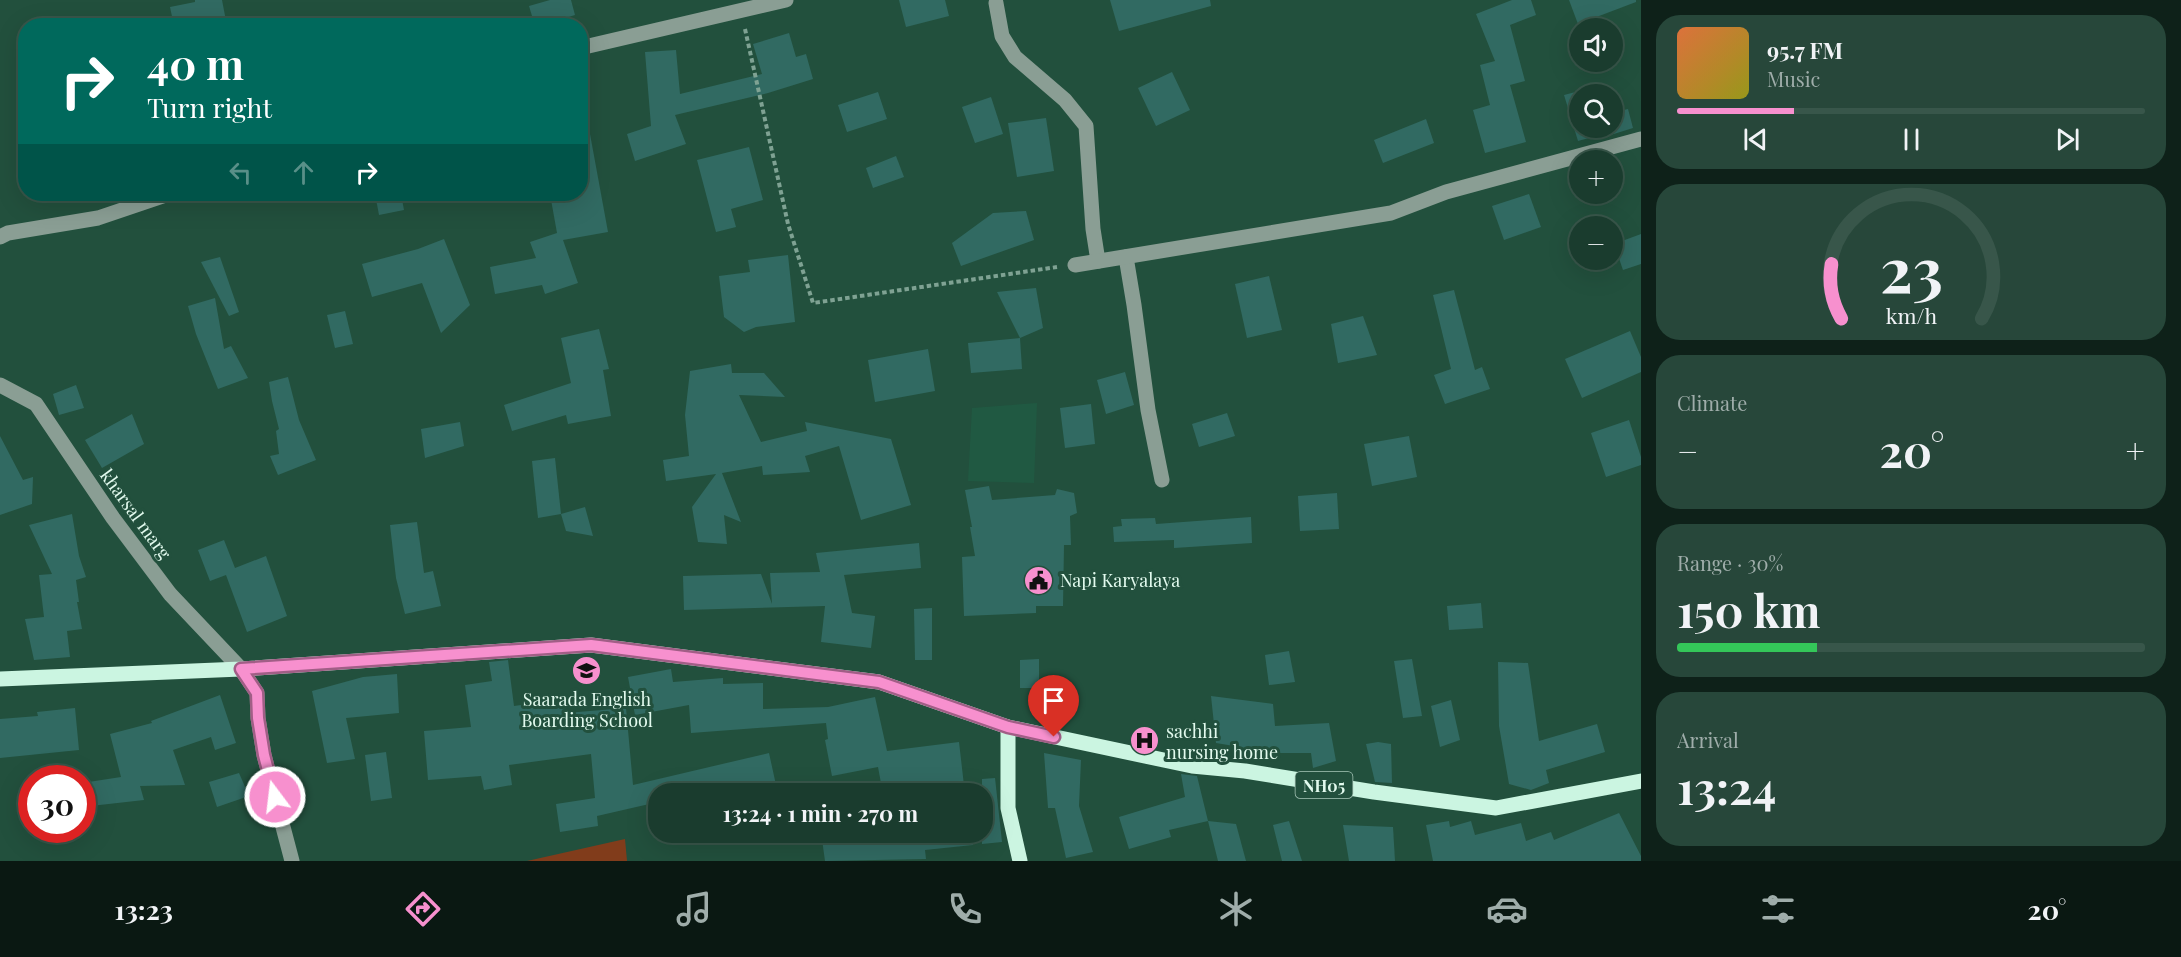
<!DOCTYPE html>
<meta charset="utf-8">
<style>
:root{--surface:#1a3c2e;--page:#27473a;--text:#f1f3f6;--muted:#9fadaa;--line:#38564a;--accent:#f790ce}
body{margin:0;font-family:"Playfair Display",serif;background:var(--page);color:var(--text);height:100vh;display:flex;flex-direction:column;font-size:22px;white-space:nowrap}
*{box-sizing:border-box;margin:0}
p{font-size:20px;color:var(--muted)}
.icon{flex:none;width:33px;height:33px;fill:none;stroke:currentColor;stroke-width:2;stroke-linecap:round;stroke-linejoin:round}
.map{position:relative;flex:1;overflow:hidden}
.sheet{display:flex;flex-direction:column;gap:15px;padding:15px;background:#0e2119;width:540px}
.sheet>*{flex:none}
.guide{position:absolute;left:18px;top:18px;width:570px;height:183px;border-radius:24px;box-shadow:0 6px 24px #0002,0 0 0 2px var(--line);background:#00695c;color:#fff;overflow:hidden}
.controls{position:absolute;left:1569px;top:18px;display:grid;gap:12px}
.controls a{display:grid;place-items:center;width:54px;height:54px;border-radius:50%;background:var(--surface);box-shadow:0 6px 24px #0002,0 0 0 2px var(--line);font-size:30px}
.speed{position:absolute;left:18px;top:765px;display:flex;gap:12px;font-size:30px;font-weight:700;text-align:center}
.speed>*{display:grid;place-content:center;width:78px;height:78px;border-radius:50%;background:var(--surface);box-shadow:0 6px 24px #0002,0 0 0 2px var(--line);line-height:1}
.speed .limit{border:9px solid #d22;background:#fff;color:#111}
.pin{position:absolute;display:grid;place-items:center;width:51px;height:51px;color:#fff;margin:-62px -26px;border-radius:50% 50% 50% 0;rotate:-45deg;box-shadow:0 0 6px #0007}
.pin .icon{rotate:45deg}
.me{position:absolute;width:66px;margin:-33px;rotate:345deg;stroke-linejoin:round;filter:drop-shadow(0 0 4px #0008)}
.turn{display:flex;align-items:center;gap:21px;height:126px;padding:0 30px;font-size:27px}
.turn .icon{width:78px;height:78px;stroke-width:2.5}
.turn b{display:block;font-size:42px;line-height:51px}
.lanes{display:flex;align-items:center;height:57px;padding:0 30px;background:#0003;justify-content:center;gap:30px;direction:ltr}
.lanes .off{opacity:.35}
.big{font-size:45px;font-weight:700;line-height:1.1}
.sheet .tile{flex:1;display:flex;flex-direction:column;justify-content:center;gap:9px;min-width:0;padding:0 21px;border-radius:24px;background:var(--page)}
.sheet .dial{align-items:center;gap:0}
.dial svg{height:156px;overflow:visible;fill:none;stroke:var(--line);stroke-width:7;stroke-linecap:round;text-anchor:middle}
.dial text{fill:var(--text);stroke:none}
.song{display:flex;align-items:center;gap:18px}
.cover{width:72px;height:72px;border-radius:9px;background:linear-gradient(135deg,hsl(20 70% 55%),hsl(60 70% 35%))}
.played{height:6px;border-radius:3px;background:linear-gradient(90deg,var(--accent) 25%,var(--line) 25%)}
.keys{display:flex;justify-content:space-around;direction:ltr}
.heat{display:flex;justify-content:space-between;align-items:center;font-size:33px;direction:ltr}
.charge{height:9px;border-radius:4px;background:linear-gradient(90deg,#34c759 30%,var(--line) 0)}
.trip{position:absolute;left:648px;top:783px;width:345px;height:60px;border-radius:24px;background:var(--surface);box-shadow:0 6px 24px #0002,0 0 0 2px var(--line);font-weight:700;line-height:60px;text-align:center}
.tab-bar{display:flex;height:96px;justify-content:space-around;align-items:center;background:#0a1812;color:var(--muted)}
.tab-bar .icon{width:42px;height:42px}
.tab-bar .selected{color:var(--accent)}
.tab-bar b{font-size:27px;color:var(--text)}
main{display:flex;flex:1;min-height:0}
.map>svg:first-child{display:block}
</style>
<main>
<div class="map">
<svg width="1641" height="861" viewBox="0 0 1641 861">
<rect width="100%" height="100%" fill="#22503d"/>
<path fill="#205942" d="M 1037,403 L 1034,483 L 968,481 L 972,408 Z"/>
<path fill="#813c1b" d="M 625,839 L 627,861 L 527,861 Z"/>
<g fill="#316a62">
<path d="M 195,0 L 222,0 L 227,26 L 174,26 L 170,7 L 195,2 Z"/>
<path d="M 550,0 L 571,0 L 575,15 L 565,18 L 567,26 L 535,26 L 529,6 Z"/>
<path d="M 899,0 L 945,0 L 949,16 L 906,27 Z"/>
<path d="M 1110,0 L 1210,0 L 1211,6 L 1119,31 Z"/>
<path d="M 1512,0 L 1531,0 L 1536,15 L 1510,25 L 1525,81 L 1510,85 L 1526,142 L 1485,153 L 1473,110 L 1490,105 L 1480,65 L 1495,61 L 1476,14 Z"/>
<path d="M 1569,0 L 1636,0 L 1636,2 L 1578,24 Z"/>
<path d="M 789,33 L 796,57 L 806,54 L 813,79 L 768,93 L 675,115 L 686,144 L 635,161 L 627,134 L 651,126 L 645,52 L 676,50 L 680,94 L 762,74 L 753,44 Z"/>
<path d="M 1172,72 L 1190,110 L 1156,126 L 1138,88 Z"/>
<path d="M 1587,89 L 1589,94 L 1580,94 L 1580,128 L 1612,128 L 1612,113 L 1628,109 L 1633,128 L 1601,138 L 1600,135 L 1578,141 L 1564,95 Z"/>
<path d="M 878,92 L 887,119 L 847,132 L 838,105 Z"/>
<path d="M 991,97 L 1003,134 L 975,143 L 962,107 Z"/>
<path d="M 1046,118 L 1054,171 L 1017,177 L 1008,123 Z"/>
<path d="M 1426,119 L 1434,143 L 1383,163 L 1374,140 Z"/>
<path d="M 590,134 L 608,232 L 563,240 L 578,283 L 545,294 L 542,285 L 495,294 L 490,267 L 536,258 L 530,242 L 557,233 L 550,194 L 580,194 L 580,135 Z"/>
<path d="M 749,147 L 763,200 L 731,209 L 736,227 L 716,232 L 697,160 Z"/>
<path d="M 896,156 L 904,177 L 873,188 L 866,168 Z"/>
<path d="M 375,194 L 401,194 L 404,210 L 379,215 Z"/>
<path d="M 1529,194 L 1541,227 L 1504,240 L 1492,206 Z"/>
<path d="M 1026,211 L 1034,240 L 961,266 L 952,243 L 993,213 Z"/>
<path d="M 1641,234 L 1641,264 L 1623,270 L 1614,244 Z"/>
<path d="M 444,239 L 470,305 L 441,333 L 422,283 L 372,297 L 362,264 L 418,249 Z"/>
<path d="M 788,255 L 795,322 L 756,327 L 744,332 L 724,317 L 719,276 L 750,272 L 748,260 Z"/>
<path d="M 220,257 L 239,312 L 229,316 L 201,262 Z"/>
<path d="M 1269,276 L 1282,330 L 1247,338 L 1235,284 Z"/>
<path d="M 1036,288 L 1043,328 L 1020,338 L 997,292 Z"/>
<path d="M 1454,290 L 1475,370 L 1482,367 L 1490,389 L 1445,404 L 1434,375 L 1451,369 L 1433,295 Z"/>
<path d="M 215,298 L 224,349 L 231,346 L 248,378 L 218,389 L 196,334 L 188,306 Z"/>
<path d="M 345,311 L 353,344 L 335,348 L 327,315 Z"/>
<path d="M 1363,316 L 1377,355 L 1338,363 L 1331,324 Z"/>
<path d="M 599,329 L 609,369 L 603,370 L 611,416 L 568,424 L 566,415 L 512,431 L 504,405 L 571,383 L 561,338 Z"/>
<path d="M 1630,331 L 1641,357 L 1641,372 L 1582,398 L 1565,359 Z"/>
<path d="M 1020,338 L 1022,369 L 971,373 L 968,343 Z"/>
<path d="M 928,349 L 935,391 L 875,402 L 868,360 Z"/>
<path d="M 731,364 L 732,373 L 764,373 L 785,397 L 739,395 L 761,442 L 807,431 L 805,422 L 891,439 L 911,505 L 861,520 L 839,446 L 805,456 L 810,472 L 763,475 L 762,466 L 722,473 L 741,522 L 724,515 L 727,544 L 698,542 L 692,507 L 716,474 L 666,481 L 663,460 L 689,456 L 685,415 L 690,371 Z"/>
<path d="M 1125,372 L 1134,405 L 1106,414 L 1097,380 Z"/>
<path d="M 288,377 L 299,420 L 316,460 L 278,475 L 270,456 L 279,454 L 276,431 L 279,429 L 272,401 L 269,382 Z"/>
<path d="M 76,385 L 84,408 L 59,415 L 53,394 Z"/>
<path d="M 1091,404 L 1095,444 L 1065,448 L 1060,408 Z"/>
<path d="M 1227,413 L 1235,436 L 1199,447 L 1192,424 Z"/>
<path d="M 132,414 L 144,444 L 102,468 L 85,440 Z"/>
<path d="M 1629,420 L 1641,457 L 1641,465 L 1606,477 L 1591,433 Z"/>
<path d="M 460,422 L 464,446 L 425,458 L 421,429 Z"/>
<path d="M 0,436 L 23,480 L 33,477 L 32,504 L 0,515 Z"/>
<path d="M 1409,436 L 1417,477 L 1372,486 L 1364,444 Z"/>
<path d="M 555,458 L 561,514 L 538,518 L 532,461 Z"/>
<path d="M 989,486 L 992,500 L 1055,495 L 1057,489 L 1074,493 L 1077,513 L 1070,516 L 1071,545 L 1064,545 L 1063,606 L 1036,606 L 1036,613 L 964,616 L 962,557 L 975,556 L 970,527 L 972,527 L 965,490 Z"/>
<path d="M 1337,493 L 1339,529 L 1300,531 L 1298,496 Z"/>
<path d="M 585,507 L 593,536 L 566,531 L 561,514 Z"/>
<path d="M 72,514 L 79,556 L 86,577 L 76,580 L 79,602 L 77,602 L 82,629 L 67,631 L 70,657 L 34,660 L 25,619 L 44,617 L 39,575 L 52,574 L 29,525 Z"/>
<path d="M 1251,517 L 1252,543 L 1174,548 L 1174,540 L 1114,542 L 1113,527 L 1122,526 L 1121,519 L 1155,518 L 1156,524 Z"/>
<path d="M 417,522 L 424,573 L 433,571 L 441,606 L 405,614 L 396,578 L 390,525 Z"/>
<path d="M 224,540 L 235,568 L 266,556 L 287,616 L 247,632 L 226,575 L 210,581 L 198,550 Z"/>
<path d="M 919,543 L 921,568 L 844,575 L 852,613 L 875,616 L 871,648 L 821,642 L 825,606 L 684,610 L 683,576 L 761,574 L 772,604 L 770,573 L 820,572 L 816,553 Z"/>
<path d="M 1481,603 L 1483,628 L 1449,630 L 1447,606 Z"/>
<path d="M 932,608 L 932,660 L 915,660 L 914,609 Z"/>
<path d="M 1289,651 L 1295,682 L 1269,685 L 1265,655 Z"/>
<path d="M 1039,659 L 1039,688 L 1020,688 L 1020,660 Z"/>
<path d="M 1412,659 L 1422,716 L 1403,718 L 1394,661 Z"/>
<path d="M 508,660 L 514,706 L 564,699 L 566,713 L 626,708 L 633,785 L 769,753 L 778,794 L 723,794 L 722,788 L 696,794 L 658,794 L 658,802 L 597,816 L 598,826 L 560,832 L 556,804 L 595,798 L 591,754 L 509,765 L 512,785 L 484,790 L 481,776 L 428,780 L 424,731 L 471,727 L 465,685 L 492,681 L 489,662 Z"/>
<path d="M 1498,662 L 1528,663 L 1539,741 L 1597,724 L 1605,752 L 1546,770 L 1549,783 L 1531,790 L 1509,784 L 1499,726 Z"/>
<path d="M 671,669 L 673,682 L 723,678 L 723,684 L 763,683 L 763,709 L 828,707 L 875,697 L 887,751 L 959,742 L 965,794 L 883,794 L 878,767 L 832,776 L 825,740 L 828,739 L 826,723 L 691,733 L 689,705 L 635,715 L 628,677 Z"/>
<path d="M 397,674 L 399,713 L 346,718 L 355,759 L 327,763 L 312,691 L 363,677 Z"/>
<path d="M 220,695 L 236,743 L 215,750 L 211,737 L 173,750 L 185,785 L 140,786 L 144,800 L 82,807 L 82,783 L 121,777 L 110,734 L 152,723 L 151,721 Z"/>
<path d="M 1211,696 L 1273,704 L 1275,726 L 1329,723 L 1336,761 L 1313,768 L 1311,753 L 1264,753 L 1264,751 L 1216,743 Z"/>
<path d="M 1451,700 L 1460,740 L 1440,747 L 1431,706 Z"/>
<path d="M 75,708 L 79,750 L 0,758 L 0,719 L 38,716 L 37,712 Z"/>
<path d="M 1378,742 L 1391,744 L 1392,783 L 1375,782 L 1366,744 Z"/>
<path d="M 386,752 L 392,798 L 371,801 L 365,755 Z"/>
<path d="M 1044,753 L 1081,760 L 1079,806 L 1093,852 L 1066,858 L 1055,808 L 1048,808 Z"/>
<path d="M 239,773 L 249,796 L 217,807 L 209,782 Z"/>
<path d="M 1181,774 L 1197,776 L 1208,821 L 1169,830 L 1171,837 L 1129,849 L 1119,817 L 1185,797 Z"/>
<path d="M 995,778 L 1002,842 L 982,844 L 982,779 Z"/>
<path d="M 1619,813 L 1641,856 L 1641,861 L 1433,861 L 1426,825 L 1449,821 L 1450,827 L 1471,821 L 1475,835 L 1521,823 L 1526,841 L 1551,832 L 1554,840 Z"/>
<path d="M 1208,821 L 1236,824 L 1246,861 L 1218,861 Z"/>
<path d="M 1289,821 L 1302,861 L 1282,861 L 1273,825 Z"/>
<path d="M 1343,825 L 1393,827 L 1395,861 L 1349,861 Z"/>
<path d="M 821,832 L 973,832 L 973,845 L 925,850 L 926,859 L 825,861 Z"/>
</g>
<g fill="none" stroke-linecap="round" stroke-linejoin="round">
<path stroke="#7fa293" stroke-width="4" stroke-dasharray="4.5 3" stroke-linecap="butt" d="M 745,29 L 788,224 L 813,303 L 1057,267"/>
<g stroke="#8a9e94" stroke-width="15">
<path d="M 996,3 L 1002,36 L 1015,57 L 1065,100 L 1086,126 L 1093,229 L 1098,261"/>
<path d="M 580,48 L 786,0"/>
<path d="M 0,237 L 8,233 L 98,218 L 169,194"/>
<path d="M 1126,257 L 1134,305 L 1148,410 L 1162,480"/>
<path d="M 1075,265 L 1391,213 L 1446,192 L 1641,139"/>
<path d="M 0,385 L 36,404 L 113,518 L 170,594 L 241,669 L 257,693 L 258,718 L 264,755 L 292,861"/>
</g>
<g stroke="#cbf5e1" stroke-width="15">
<path d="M 0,679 L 241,669 L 591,645 L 879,682 L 1008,727 L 1192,766 L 1245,771 L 1374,792 L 1496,808 L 1641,781"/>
<path d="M 1008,727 L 1008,808 L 1020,861"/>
</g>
</g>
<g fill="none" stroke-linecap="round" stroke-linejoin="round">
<defs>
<path id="route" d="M 275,797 L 264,755 L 258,718 L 257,693 L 241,669 L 591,645 L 879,682 L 1008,727 L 1054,737"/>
</defs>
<use href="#route" stroke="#a15e86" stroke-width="15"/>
<use href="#route" stroke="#f790ce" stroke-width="10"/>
</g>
<defs>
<symbol id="civic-disc" viewBox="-11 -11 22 22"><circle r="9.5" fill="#f790ce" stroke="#22503d"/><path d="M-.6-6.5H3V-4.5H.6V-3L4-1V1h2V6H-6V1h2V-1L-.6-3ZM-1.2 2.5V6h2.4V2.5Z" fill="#111"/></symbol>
<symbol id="school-disc" viewBox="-11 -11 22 22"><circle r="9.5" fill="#f790ce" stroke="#22503d"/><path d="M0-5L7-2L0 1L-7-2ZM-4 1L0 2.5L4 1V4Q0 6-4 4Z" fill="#111"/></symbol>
<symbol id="hospital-disc" viewBox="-11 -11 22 22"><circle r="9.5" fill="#f790ce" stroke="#22503d"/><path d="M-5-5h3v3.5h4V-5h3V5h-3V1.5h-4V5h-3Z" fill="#111"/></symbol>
</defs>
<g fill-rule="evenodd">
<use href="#civic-disc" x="1022" y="564" width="33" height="33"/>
<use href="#school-disc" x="570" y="654" width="33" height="33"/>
<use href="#hospital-disc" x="1128" y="724" width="33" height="33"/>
</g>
<g text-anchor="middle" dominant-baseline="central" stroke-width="6" stroke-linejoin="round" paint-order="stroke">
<rect fill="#22503d" stroke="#a8c7b9" stroke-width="1.5" x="1295.5" y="772" width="57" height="26" rx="4.5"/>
<g font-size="16" font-weight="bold" fill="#e2faee">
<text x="1324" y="785">NH05</text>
</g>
<g font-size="18" fill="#e2faee" stroke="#22503d">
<text transform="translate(136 514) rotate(54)">kharsal marg</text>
</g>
<g font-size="18" fill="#e2faee" stroke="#22503d" text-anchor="start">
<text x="1060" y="580">Napi Karyalaya</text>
<text x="587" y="699" text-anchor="middle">Saarada English<tspan x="587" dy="21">Boarding School</tspan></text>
<text x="1166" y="731">sachhi<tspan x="1166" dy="21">nursing home</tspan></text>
</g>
</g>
</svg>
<div class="controls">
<a><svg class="icon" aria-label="sound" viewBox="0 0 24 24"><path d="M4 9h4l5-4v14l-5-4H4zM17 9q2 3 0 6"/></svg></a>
<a><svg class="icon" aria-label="search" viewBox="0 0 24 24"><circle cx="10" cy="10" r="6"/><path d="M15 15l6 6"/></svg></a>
<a>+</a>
<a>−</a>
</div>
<div class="speed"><div class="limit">30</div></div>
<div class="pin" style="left:1054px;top:737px;background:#d93025"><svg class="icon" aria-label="arrive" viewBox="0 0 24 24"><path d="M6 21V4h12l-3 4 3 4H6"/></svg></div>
<svg class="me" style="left:275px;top:797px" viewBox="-20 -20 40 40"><circle r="17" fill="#f790ce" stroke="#fff" stroke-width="3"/><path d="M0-11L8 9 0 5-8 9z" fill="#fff"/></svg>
<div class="trip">13:24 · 1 min · 270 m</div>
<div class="guide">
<div class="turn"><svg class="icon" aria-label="right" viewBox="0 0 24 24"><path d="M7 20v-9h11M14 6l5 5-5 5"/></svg><div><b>40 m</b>Turn right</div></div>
<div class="lanes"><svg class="icon off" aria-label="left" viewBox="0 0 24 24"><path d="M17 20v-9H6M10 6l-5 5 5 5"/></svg><svg class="icon off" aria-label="ahead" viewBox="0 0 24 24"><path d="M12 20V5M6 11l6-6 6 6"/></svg><svg class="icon" aria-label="right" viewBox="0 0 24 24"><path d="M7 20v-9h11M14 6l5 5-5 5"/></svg></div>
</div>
</div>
<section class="sheet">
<div class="tile">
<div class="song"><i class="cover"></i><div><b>95.7 FM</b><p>Music</p></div></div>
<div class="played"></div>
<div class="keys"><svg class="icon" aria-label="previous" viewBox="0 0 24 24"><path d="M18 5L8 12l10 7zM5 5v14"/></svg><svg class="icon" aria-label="pause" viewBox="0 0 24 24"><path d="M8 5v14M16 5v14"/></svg><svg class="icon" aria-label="next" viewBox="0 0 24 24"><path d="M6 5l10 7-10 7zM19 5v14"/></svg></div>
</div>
<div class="tile dial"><svg viewBox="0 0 100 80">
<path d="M14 69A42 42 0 1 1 86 69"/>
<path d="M14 69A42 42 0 0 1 9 41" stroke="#f790ce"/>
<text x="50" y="56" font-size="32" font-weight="700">23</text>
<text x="50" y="72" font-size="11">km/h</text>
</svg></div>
<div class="tile"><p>Climate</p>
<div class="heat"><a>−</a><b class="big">20°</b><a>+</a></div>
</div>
<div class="tile"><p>Range · 30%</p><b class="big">150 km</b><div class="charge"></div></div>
<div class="tile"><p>Arrival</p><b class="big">13:24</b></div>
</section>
</main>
<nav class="tab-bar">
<b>13:23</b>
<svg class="icon selected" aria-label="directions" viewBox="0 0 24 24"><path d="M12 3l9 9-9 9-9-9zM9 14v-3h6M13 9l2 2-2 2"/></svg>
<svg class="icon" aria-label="music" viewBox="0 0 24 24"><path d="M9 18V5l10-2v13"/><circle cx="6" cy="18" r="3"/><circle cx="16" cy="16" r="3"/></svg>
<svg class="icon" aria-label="phone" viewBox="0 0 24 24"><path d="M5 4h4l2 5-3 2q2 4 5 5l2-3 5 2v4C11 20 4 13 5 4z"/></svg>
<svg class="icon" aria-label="climate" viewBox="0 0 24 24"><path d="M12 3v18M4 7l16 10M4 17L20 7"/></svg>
<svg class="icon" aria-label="car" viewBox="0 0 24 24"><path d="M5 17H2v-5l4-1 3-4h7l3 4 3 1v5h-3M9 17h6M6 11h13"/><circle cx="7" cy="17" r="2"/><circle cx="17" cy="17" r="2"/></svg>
<svg class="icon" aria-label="filters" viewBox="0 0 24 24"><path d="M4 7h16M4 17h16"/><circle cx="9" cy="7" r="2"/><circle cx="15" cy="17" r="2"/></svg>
<b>20°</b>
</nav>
